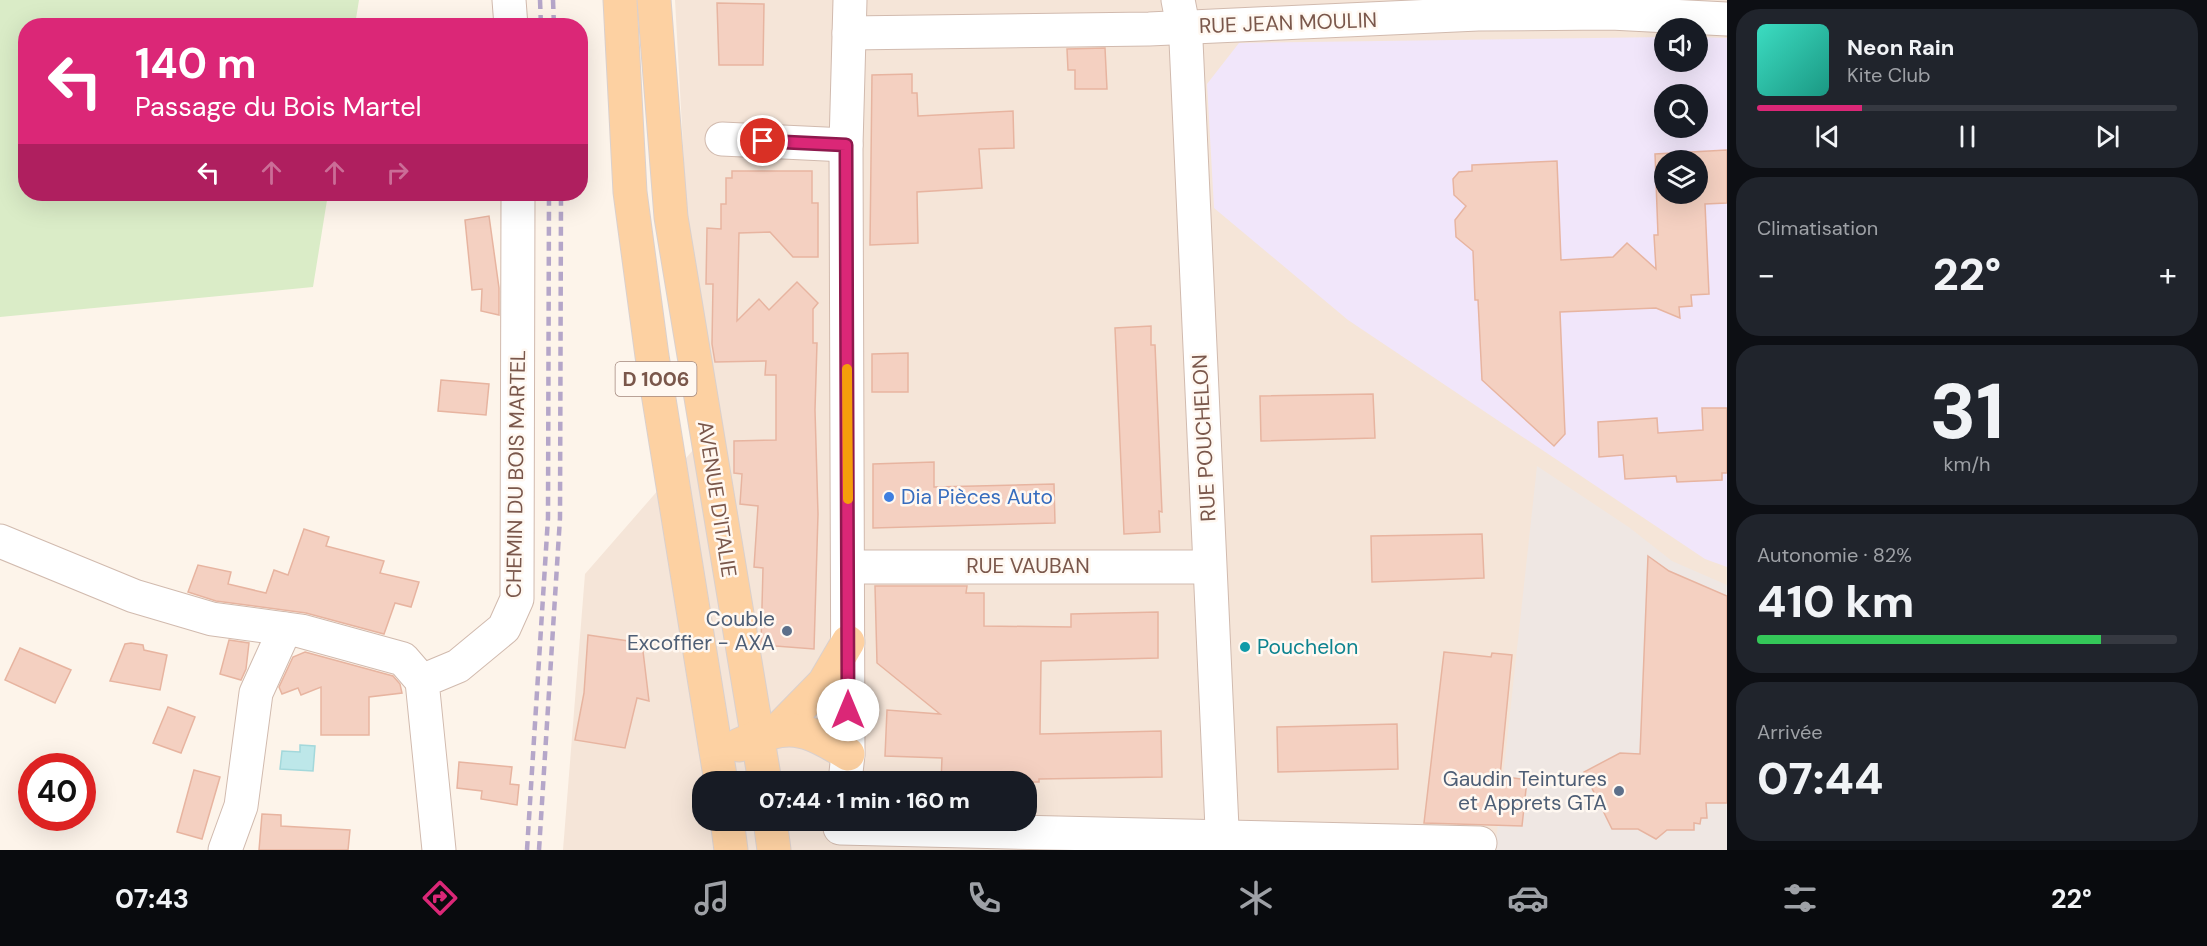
<!DOCTYPE html>
<html lang="fr">
<meta charset="utf-8">
<style>
:root{--surface:#171b24;--page:#20242c;--text:#f1f3f6;--muted:#9ea1a6;--line:#363941;--accent:#db2777}
body{margin:0;font-family:"DM Sans",sans-serif;background:var(--page);color:var(--text);height:100vh;display:flex;flex-direction:column;font-size:22px;white-space:nowrap}
*{box-sizing:border-box;margin:0}
p{font-size:20px;color:var(--muted)}
.icon{flex:none;width:33px;height:33px;fill:none;stroke:currentColor;stroke-width:2;stroke-linecap:round;stroke-linejoin:round}
.map{position:relative;flex:1;overflow:hidden}
.drawer{display:flex;flex-direction:column;gap:9px;padding:9px;background:#0d0f14;width:480px}
.drawer>*{flex:none}
.guide{position:absolute;left:18px;top:18px;width:570px;height:183px;border-radius:24px;box-shadow:0 6px 24px #0002;background:#db2777;color:#fff;overflow:hidden}
.controls{position:absolute;left:1654px;top:18px;display:grid;gap:12px}
.controls a{display:grid;place-items:center;width:54px;height:54px;border-radius:50%;background:var(--surface);box-shadow:0 6px 24px #0002;font-size:30px}
.speed{position:absolute;left:18px;top:753px;display:flex;gap:12px;font-size:30px;font-weight:700;text-align:center}
.speed>*{display:grid;place-content:center;width:78px;height:78px;border-radius:50%;background:var(--surface);box-shadow:0 6px 24px #0002;line-height:1}
.speed .limit{border:9px solid #d22;background:#fff;color:#111}
.pin{position:absolute;display:grid;place-items:center;width:51px;height:51px;color:#fff;margin:-26px;border:3px solid #fff;border-radius:50%;box-shadow:0 2px 6px #0007}
.me{position:absolute;width:66px;margin:-33px;rotate:0deg;stroke-linejoin:round;filter:drop-shadow(0 0 4px #0008)}
.turn{display:flex;align-items:center;gap:21px;height:126px;padding:0 18px;font-size:27px}
.turn .icon{width:78px;height:78px;stroke-width:2.5}
.turn b{display:block;font-size:42px;line-height:51px}
.lanes{display:flex;align-items:center;height:57px;padding:0 18px;background:#0003;justify-content:center;gap:30px;direction:ltr}
.lanes .off{opacity:.35}
.big{font-size:45px;font-weight:800;line-height:1.1}
.drawer .card{flex:1;display:flex;flex-direction:column;justify-content:center;gap:9px;min-width:0;padding:0 21px;border-radius:24px;background:var(--page)}
.drawer .dial{align-items:center;gap:0}
.dial b{font-size:78px;line-height:1}
.song{display:flex;align-items:center;gap:18px}
.cover{width:72px;height:72px;border-radius:9px;background:linear-gradient(135deg,hsl(170 70% 55%),hsl(170 70% 35%))}
.played{height:6px;border-radius:3px;background:linear-gradient(90deg,var(--accent) 25%,var(--line) 25%)}
.keys{display:flex;justify-content:space-around;direction:ltr}
.heat{display:flex;justify-content:space-between;align-items:center;font-size:33px;direction:ltr}
.charge{height:9px;border-radius:4px;background:linear-gradient(90deg,#34c759 82%,var(--line) 0)}
.trip{position:absolute;left:692px;top:771px;width:345px;height:60px;border-radius:24px;background:var(--surface);box-shadow:0 6px 24px #0002;font-weight:800;line-height:60px;text-align:center}
.dock{display:flex;height:96px;justify-content:space-around;align-items:center;background:#090b0e;color:var(--muted)}
.dock .icon{width:42px;height:42px}
.dock .selected{color:var(--accent)}
.dock b{font-size:27px;color:var(--text)}
main{display:flex;flex:1;min-height:0}
.map>svg:first-child{display:block}
</style>
<main>
<div class="map">
<svg width="1727" height="850" viewBox="0 0 1727 850">
<rect width="100%" height="100%" fill="#fdf4ea"/>
<path fill="#f5e5d8" fill-rule="evenodd" d="M 675,0 L 1727,0 L 1727,850 L 563,850 L 585,574 L 714,426 L 686,200 ZM 1665,28 L 1698,28 L 1698,62 L 1665,62 ZM 1665,94 L 1698,94 L 1698,128 L 1665,128 ZM 1665,160 L 1698,160 L 1698,194 L 1665,194 ZM 702,782 L 1026,782 L 1026,820 L 702,820 Z"/>
<path fill="#efe7e3" d="M 1537,466 L 1630,528 L 1672,561 L 1727,585 L 1727,850 L 1495,850 Z"/>
<path fill="#f1e6fa" fill-rule="evenodd" d="M 1665,37 L 1665,62 L 1698,62 L 1698,37 L 1727,38 L 1727,567 L 1705,559 L 1348,320 L 1214,208 L 1207,84 L 1239,43 ZM 1665,94 L 1698,94 L 1698,128 L 1665,128 ZM 1665,160 L 1698,160 L 1698,194 L 1665,194 Z"/>
<path fill="#daecc7" d="M 0,0 L 359,0 L 355,25 L 26,26 L 26,194 L 328,194 L 313,287 L 0,317 Z"/>
<path fill="#bde7e9" stroke="#a3d8db" stroke-width="1.5" d="M 300,745 L 315,746 L 313,771 L 280,769 L 282,751 L 300,752 Z"/>
<g fill="#f4d0c1" stroke="#e7b4a0" stroke-width="1.5" fill-rule="evenodd">
<path d="M 717,3 L 764,4 L 763,65 L 719,65 Z"/>
<path d="M 1105,48 L 1107,89 L 1075,89 L 1075,70 L 1068,70 L 1067,49 Z"/>
<path d="M 912,74 L 912,93 L 917,93 L 918,116 L 1013,111 L 1014,148 L 979,149 L 982,188 L 917,192 L 918,243 L 870,245 L 872,75 Z"/>
<path d="M 1727,150 L 1727,203 L 1705,204 L 1709,294 L 1691,295 L 1692,306 L 1679,307 L 1680,318 L 1656,308 L 1560,312 L 1565,434 L 1554,446 L 1482,380 L 1478,300 L 1475,300 L 1473,251 L 1456,237 L 1455,220 L 1466,206 L 1454,195 L 1453,179 L 1459,172 L 1472,171 L 1472,165 L 1557,161 L 1561,260 L 1613,257 L 1627,243 L 1656,269 L 1654,235 L 1658,235 L 1655,154 ZM 1665,160 L 1698,160 L 1698,194 L 1665,194 Z"/>
<path d="M 732,171 L 812,171 L 812,203 L 818,203 L 818,257 L 793,257 L 770,232 L 739,233 L 737,321 L 759,299 L 769,310 L 797,282 L 818,303 L 813,309 L 813,343 L 817,343 L 815,410 L 818,514 L 814,649 L 761,645 L 763,568 L 754,567 L 758,506 L 740,504 L 742,474 L 734,473 L 734,441 L 776,440 L 776,375 L 765,375 L 766,361 L 715,362 L 712,344 L 713,284 L 706,284 L 707,228 L 721,229 L 721,204 L 726,204 L 726,178 L 732,178 Z"/>
<path d="M 489,216 L 499,288 L 499,315 L 481,311 L 482,289 L 472,290 L 465,220 Z"/>
<path d="M 1151,326 L 1151,345 L 1155,345 L 1162,512 L 1159,511 L 1160,532 L 1124,534 L 1115,328 Z"/>
<path d="M 908,353 L 908,392 L 872,392 L 872,354 Z"/>
<path d="M 441,380 L 489,384 L 486,415 L 438,411 Z"/>
<path d="M 1373,394 L 1375,438 L 1261,441 L 1260,396 Z"/>
<path d="M 1702,408 L 1727,408 L 1727,473 L 1722,473 L 1722,480 L 1677,482 L 1676,476 L 1625,479 L 1623,455 L 1599,457 L 1598,422 L 1657,418 L 1658,433 L 1703,430 Z"/>
<path d="M 934,462 L 934,487 L 1054,484 L 1055,523 L 873,528 L 873,464 Z"/>
<path d="M 304,529 L 329,537 L 326,546 L 384,561 L 380,573 L 419,582 L 411,607 L 395,603 L 384,634 L 306,613 L 216,601 L 188,592 L 198,565 L 231,572 L 228,584 L 266,593 L 274,570 L 288,575 Z"/>
<path d="M 1482,534 L 1484,578 L 1372,582 L 1371,536 Z"/>
<path d="M 1648,556 L 1669,571 L 1727,596 L 1727,803 L 1706,803 L 1707,818 L 1701,818 L 1700,824 L 1694,823 L 1694,830 L 1667,830 L 1656,839 L 1638,829 L 1612,829 L 1584,772 L 1620,753 L 1640,754 Z"/>
<path d="M 875,586 L 967,586 L 966,593 L 984,593 L 984,626 L 1071,627 L 1071,614 L 1158,612 L 1158,658 L 1041,661 L 1040,734 L 1161,731 L 1162,777 L 1039,779 L 1039,782 L 941,782 L 942,758 L 885,756 L 887,710 L 940,714 L 877,663 Z"/>
<path d="M 588,635 L 642,643 L 649,701 L 637,698 L 625,748 L 575,740 L 584,693 Z"/>
<path d="M 229,640 L 249,643 L 246,669 L 241,680 L 220,674 Z"/>
<path d="M 131,643 L 143,645 L 144,650 L 167,655 L 160,690 L 110,681 L 125,644 Z"/>
<path d="M 20,648 L 71,670 L 55,703 L 5,680 Z"/>
<path d="M 305,652 L 393,676 L 400,684 L 402,693 L 369,697 L 369,735 L 321,735 L 321,687 L 301,695 L 298,688 L 282,694 L 279,687 L 293,657 Z"/>
<path d="M 1444,652 L 1491,657 L 1492,653 L 1512,655 L 1500,776 L 1527,780 L 1522,826 L 1424,823 Z"/>
<path d="M 168,707 L 195,717 L 181,753 L 153,743 Z"/>
<path d="M 1397,724 L 1398,769 L 1278,772 L 1277,727 Z"/>
<path d="M 459,762 L 512,767 L 510,784 L 519,785 L 517,805 L 481,799 L 482,791 L 457,788 Z"/>
<path d="M 194,770 L 220,777 L 202,839 L 177,832 Z"/>
<path d="M 262,814 L 281,815 L 281,826 L 350,830 L 348,850 L 259,850 Z"/>
</g>
<g fill="none" stroke-linecap="round" stroke-linejoin="round">
<defs>
<g id="minor">
<path d="M 509,0 L 511,26"/>
<path d="M 1178,0 L 1186,41 L 1223,850"/>
<path d="M 849,33 L 1149,29 L 1478,14 L 1611,13 L 1727,19"/>
<path d="M 722,139 L 846,145"/>
<path d="M 0,541 L 134,596 L 212,619 L 301,631 L 403,659 L 422,681"/>
<path d="M 848,567 L 1201,567 L 1208,564"/>
<path d="M 845,782 L 848,754 L 846,145 L 850,0"/>
<path d="M 840,828 L 1480,843"/>
<path d="M 225,850 L 241,806 L 256,693 L 285,629"/>
<path d="M 439,850 L 422,681 L 458,666 L 504,628 L 517,599 L 518,194"/>
</g>
<g id="major">
<path d="M 620,0 L 630,192 L 652,356 L 721,782"/>
<path d="M 654,0 L 671,217 L 765,782"/>
<path d="M 779,729 L 824,683 L 848,642"/>
<path d="M 739,745 C 788,722 803,726 848,754"/>
<path d="M 727,820 L 731,850"/>
<path d="M 770,820 L 774,850"/>
</g>
</defs>
<use href="#minor" stroke="#d1baae" stroke-width="35"/>
<use href="#major" stroke="#dad0cd" stroke-width="35"/>
<use href="#minor" stroke="#fff" stroke-width="33"/>
<use href="#major" stroke="#fdd1a2" stroke-width="33"/>
<g stroke="#b5a6c9" stroke-width="4.5" stroke-dasharray="9 6" stroke-linecap="butt">
<path d="M 540,0 L 541,26"/>
<path d="M 553,0 L 554,26"/>
<path d="M 527,850 L 548,518 L 549,194"/>
<path d="M 539,850 L 560,518 L 561,194"/>
</g>
</g>
<g fill="none" stroke-linecap="round" stroke-linejoin="round">
<defs>
<path id="route" d="M 763,141 L 846,145 L 848,710"/>
</defs>
<use href="#route" stroke="#8e194d" stroke-width="15"/>
<use href="#route" stroke="#db2777" stroke-width="10"/>
<path stroke="#f59e0b" stroke-width="10" d="M 847,369 L 848,499"/>
</g>
<circle fill="#3f7fe0" stroke="#fff8f1" stroke-width="2" cx="889" cy="497" r="6"/>
<g fill="#5c6f8a" stroke="#fff8f1" stroke-width="2">
<circle cx="787" cy="631" r="6"/>
<circle cx="1619" cy="791" r="6"/>
</g>
<circle fill="#0f9aa8" stroke="#fff8f1" stroke-width="2" cx="1245" cy="647" r="6"/>
<g text-anchor="middle" dominant-baseline="central" stroke-width="5" stroke-linejoin="round" paint-order="stroke">
<rect fill="#fff8f1" stroke="#a2877d" stroke-width="1.5" x="615.5" y="362" width="81" height="34" rx="4.5"/>
<g font-size="20" font-weight="bold" fill="#7a574b">
<text x="656" y="379">D 1006</text>
</g>
<g font-size="21" fill="#7a574b" stroke="#fff8f1">
<text transform="translate(1288 23) rotate(-2)">RUE JEAN MOULIN</text>
<text transform="translate(1204 438) rotate(-93)">RUE POUCHELON</text>
<text transform="translate(516 474) rotate(-89)">CHEMIN DU BOIS MARTEL</text>
<text transform="translate(717 499) rotate(81)">AVENUE D'ITALIE</text>
<text x="1028" y="566">RUE VAUBAN</text>
</g>
<g font-size="21" fill="#366cbe" stroke="#fff8f1" text-anchor="start">
<text x="901" y="497">Dia Pièces Auto</text>
</g>
<g font-size="21" fill="#4e5e75" stroke="#fff8f1" text-anchor="end">
<text x="775" y="619">Couble<tspan x="775" dy="24">Excoffier - AXA</tspan></text>
<text x="1607" y="779">Gaudin Teintures<tspan x="1607" dy="24">et Apprets GTA</tspan></text>
</g>
<g font-size="21" fill="#0d838f" stroke="#fff8f1" text-anchor="start">
<text x="1257" y="647">Pouchelon</text>
</g>
</g>
</svg>
<div class="controls">
<a><svg class="icon" aria-label="sound" viewBox="0 0 24 24"><path d="M4 9h4l5-4v14l-5-4H4zM17 9q2 3 0 6"/></svg></a>
<a><svg class="icon" aria-label="search" viewBox="0 0 24 24"><circle cx="10" cy="10" r="6"/><path d="M15 15l6 6"/></svg></a>
<a><svg class="icon" aria-label="layers" viewBox="0 0 24 24"><path d="M12 4l9 5-9 5-9-5zM3 14l9 5 9-5"/></svg></a>
</div>
<div class="speed"><div class="limit">40</div></div>
<div class="pin" style="left:763px;top:141px;background:#d93025"><svg class="icon" aria-label="arrive" viewBox="0 0 24 24"><path d="M6 21V4h12l-3 4 3 4H6"/></svg></div>
<svg class="me" style="left:848px;top:710px" viewBox="-20 -20 40 40"><circle r="19" fill="#fff"/><path d="M0-13L10 11 0 6-10 11z" fill="#db2777"/></svg>
<div class="trip">07:44 · 1 min · 160 m</div>
<div class="guide">
<div class="turn"><svg class="icon" aria-label="left" viewBox="0 0 24 24"><path d="M17 20v-9H6M10 6l-5 5 5 5"/></svg><div><b>140 m</b>Passage du Bois Martel</div></div>
<div class="lanes"><svg class="icon" aria-label="left" viewBox="0 0 24 24"><path d="M17 20v-9H6M10 6l-5 5 5 5"/></svg><svg class="icon off" aria-label="ahead" viewBox="0 0 24 24"><path d="M12 20V5M6 11l6-6 6 6"/></svg><svg class="icon off" aria-label="ahead" viewBox="0 0 24 24"><path d="M12 20V5M6 11l6-6 6 6"/></svg><svg class="icon off" aria-label="right" viewBox="0 0 24 24"><path d="M7 20v-9h11M14 6l5 5-5 5"/></svg></div>
</div>
</div>
<section class="drawer">
<div class="card">
<div class="song"><i class="cover"></i><div><b>Neon Rain</b><p>Kite Club</p></div></div>
<div class="played"></div>
<div class="keys"><svg class="icon" aria-label="previous" viewBox="0 0 24 24"><path d="M18 5L8 12l10 7zM5 5v14"/></svg><svg class="icon" aria-label="pause" viewBox="0 0 24 24"><path d="M8 5v14M16 5v14"/></svg><svg class="icon" aria-label="next" viewBox="0 0 24 24"><path d="M6 5l10 7-10 7zM19 5v14"/></svg></div>
</div>
<div class="card"><p>Climatisation</p>
<div class="heat"><a>−</a><b class="big">22°</b><a>+</a></div>
</div>
<div class="card dial"><b>31</b><p>km/h</p></div>
<div class="card"><p>Autonomie · 82%</p><b class="big">410 km</b><div class="charge"></div></div>
<div class="card"><p>Arrivée</p><b class="big">07:44</b></div>
</section>
</main>
<nav class="dock">
<b>07:43</b>
<svg class="icon selected" aria-label="directions" viewBox="0 0 24 24"><path d="M12 3l9 9-9 9-9-9zM9 14v-3h6M13 9l2 2-2 2"/></svg>
<svg class="icon" aria-label="music" viewBox="0 0 24 24"><path d="M9 18V5l10-2v13"/><circle cx="6" cy="18" r="3"/><circle cx="16" cy="16" r="3"/></svg>
<svg class="icon" aria-label="phone" viewBox="0 0 24 24"><path d="M5 4h4l2 5-3 2q2 4 5 5l2-3 5 2v4C11 20 4 13 5 4z"/></svg>
<svg class="icon" aria-label="climate" viewBox="0 0 24 24"><path d="M12 3v18M4 7l16 10M4 17L20 7"/></svg>
<svg class="icon" aria-label="car" viewBox="0 0 24 24"><path d="M5 17H2v-5l4-1 3-4h7l3 4 3 1v5h-3M9 17h6M6 11h13"/><circle cx="7" cy="17" r="2"/><circle cx="17" cy="17" r="2"/></svg>
<svg class="icon" aria-label="filters" viewBox="0 0 24 24"><path d="M4 7h16M4 17h16"/><circle cx="9" cy="7" r="2"/><circle cx="15" cy="17" r="2"/></svg>
<b>22°</b>
</nav>
